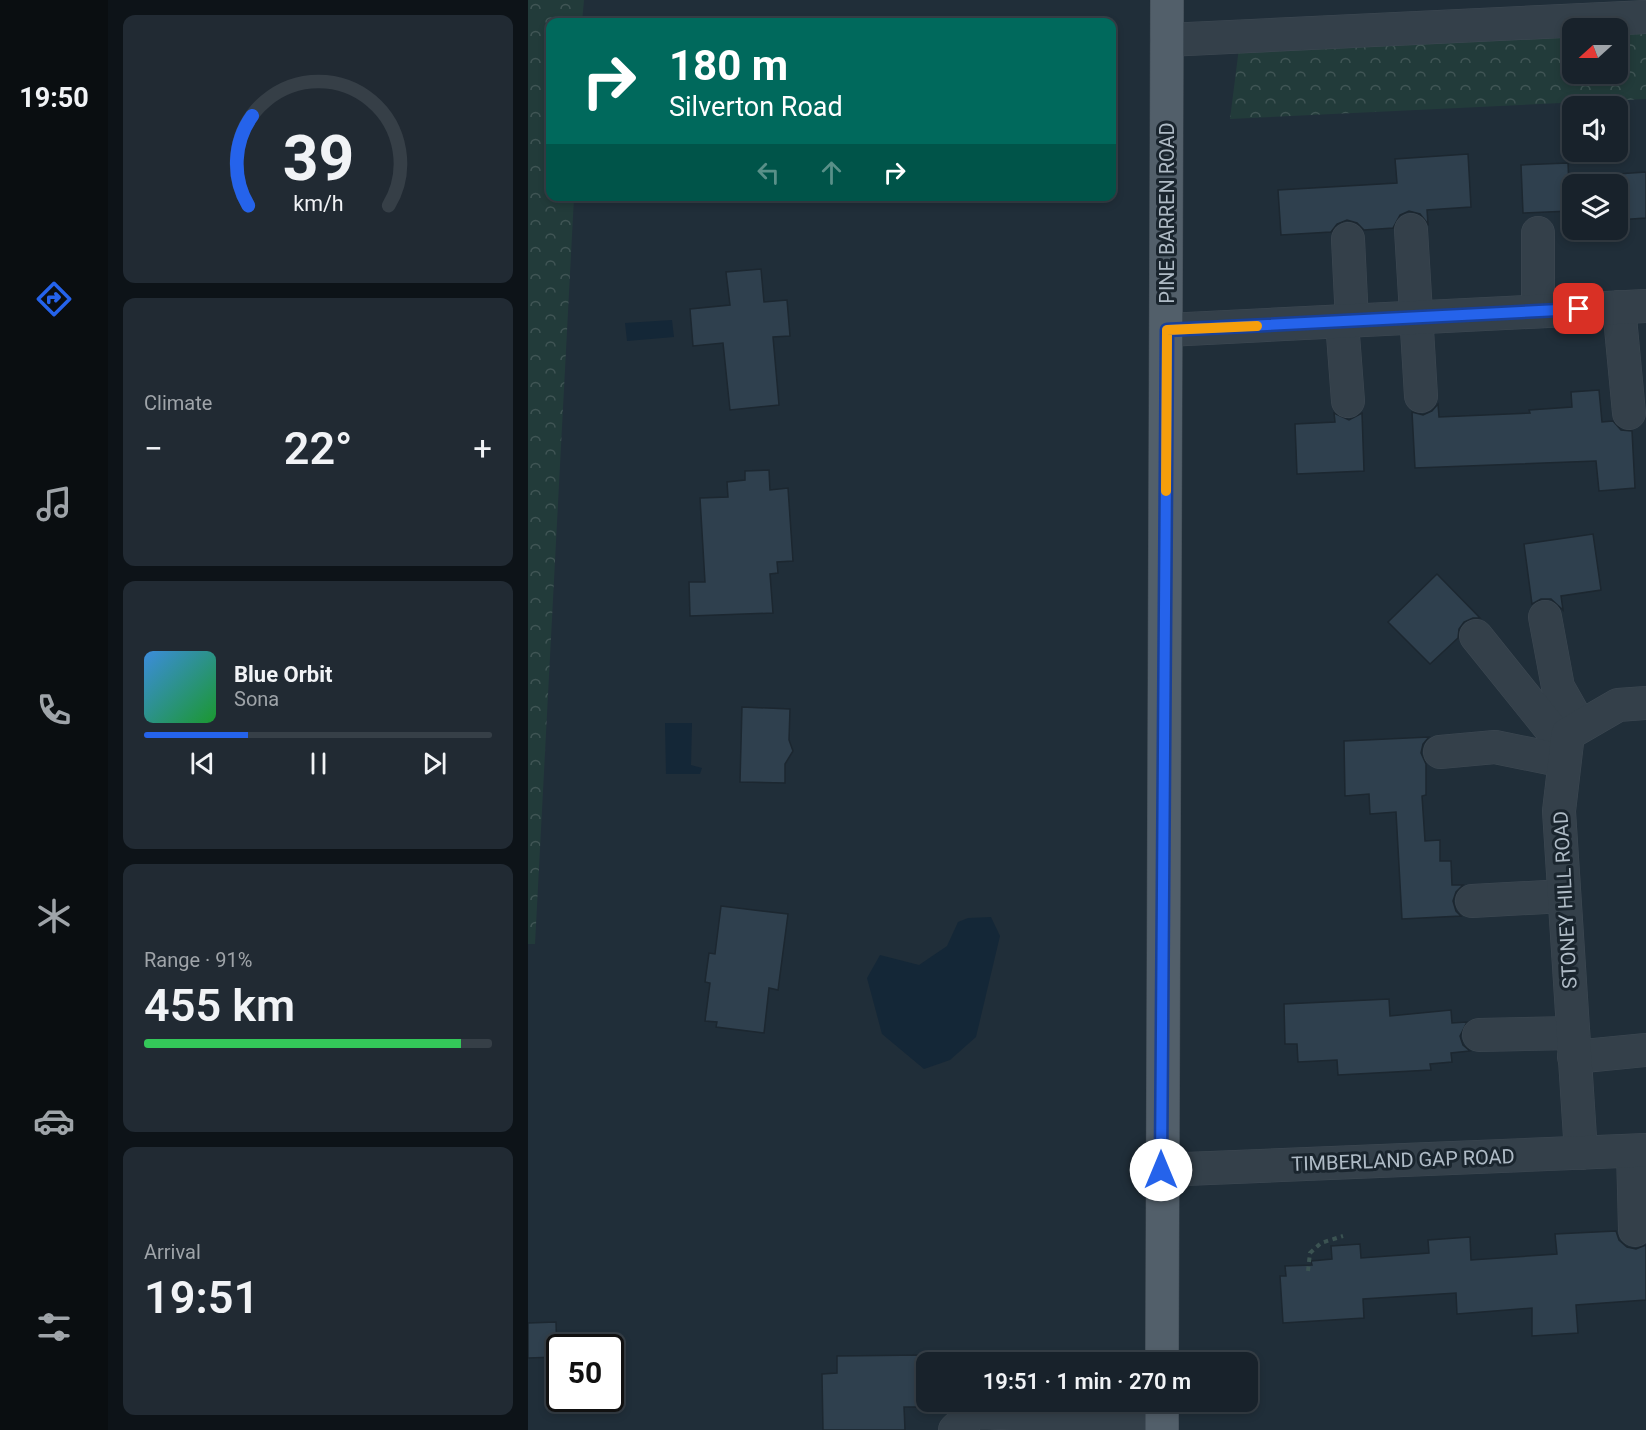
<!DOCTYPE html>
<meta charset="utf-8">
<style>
:root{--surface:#18222b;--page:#212a33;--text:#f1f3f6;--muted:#9fa4a9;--line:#363f47;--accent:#2563eb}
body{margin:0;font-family:Roboto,sans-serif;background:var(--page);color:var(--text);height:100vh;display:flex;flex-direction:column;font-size:22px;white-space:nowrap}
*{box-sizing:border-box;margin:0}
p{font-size:20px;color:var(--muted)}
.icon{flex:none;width:33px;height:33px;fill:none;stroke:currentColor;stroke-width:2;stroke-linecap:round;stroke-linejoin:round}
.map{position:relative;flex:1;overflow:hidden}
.sheet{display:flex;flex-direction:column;gap:15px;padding:15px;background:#0d1318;width:420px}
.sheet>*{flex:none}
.guide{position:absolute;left:18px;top:18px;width:570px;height:183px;border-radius:12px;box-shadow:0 3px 9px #0003,0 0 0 2px var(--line);background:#00695c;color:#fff;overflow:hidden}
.needle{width:39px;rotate:249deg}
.controls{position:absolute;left:1034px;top:18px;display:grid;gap:12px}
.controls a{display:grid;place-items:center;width:66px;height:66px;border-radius:12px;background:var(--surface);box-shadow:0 3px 9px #0003,0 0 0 2px var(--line);font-size:30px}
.speed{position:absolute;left:18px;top:1334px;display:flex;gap:12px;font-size:30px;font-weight:700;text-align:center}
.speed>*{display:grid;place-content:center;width:78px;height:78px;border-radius:50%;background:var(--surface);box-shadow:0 3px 9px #0003,0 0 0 2px var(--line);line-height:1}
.speed .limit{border:3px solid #111;border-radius:9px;background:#fff;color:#111}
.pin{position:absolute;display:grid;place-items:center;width:51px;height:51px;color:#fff;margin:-26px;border-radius:12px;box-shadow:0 3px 9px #0006}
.me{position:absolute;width:66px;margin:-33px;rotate:0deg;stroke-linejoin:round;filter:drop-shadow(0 0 4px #0008)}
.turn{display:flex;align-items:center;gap:21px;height:126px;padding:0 24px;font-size:27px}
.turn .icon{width:78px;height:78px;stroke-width:2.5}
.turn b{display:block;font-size:42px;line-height:51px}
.lanes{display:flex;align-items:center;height:57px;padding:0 24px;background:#0003;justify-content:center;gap:30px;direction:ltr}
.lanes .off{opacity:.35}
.big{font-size:45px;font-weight:600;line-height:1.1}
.sheet .tile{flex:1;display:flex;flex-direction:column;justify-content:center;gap:9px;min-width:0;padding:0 21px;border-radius:12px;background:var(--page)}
.sheet .dial{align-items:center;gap:0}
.dial svg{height:156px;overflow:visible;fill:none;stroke:var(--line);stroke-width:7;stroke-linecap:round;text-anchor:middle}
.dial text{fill:var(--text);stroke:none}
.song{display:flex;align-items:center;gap:18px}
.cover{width:72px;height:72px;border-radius:9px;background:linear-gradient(135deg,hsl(210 70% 55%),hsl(130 70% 35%))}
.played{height:6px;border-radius:3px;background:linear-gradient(90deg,var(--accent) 30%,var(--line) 30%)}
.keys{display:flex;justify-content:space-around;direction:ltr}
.heat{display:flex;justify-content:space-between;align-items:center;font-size:33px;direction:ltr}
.charge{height:9px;border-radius:4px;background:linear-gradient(90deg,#34c759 91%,var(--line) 0)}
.trip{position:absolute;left:388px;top:1352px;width:342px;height:60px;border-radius:12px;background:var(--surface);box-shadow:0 3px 9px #0003,0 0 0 2px var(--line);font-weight:600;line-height:60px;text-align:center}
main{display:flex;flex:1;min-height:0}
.dock{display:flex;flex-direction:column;width:108px;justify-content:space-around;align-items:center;background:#0a0e11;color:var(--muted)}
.dock .icon{width:42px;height:42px}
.dock .selected{color:var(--accent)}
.dock b{font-size:27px;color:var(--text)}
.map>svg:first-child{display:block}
</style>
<main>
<nav class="dock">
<b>19:50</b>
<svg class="icon selected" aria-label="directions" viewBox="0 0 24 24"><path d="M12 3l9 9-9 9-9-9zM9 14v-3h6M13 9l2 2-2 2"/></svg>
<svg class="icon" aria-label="music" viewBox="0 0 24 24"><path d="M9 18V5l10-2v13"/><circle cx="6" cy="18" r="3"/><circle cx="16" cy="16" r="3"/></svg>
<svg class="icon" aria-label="phone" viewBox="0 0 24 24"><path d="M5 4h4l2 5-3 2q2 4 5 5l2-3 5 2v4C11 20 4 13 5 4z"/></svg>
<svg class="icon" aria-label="climate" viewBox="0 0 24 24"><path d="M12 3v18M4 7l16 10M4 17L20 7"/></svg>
<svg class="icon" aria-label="car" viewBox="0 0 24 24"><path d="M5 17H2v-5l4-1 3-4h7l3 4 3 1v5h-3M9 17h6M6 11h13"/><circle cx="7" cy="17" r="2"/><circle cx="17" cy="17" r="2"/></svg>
<svg class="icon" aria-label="filters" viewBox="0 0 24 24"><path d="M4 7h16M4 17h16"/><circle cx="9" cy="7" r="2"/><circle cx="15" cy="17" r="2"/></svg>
</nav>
<section class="sheet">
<div class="tile dial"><svg viewBox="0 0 100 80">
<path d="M14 69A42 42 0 1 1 86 69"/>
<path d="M14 69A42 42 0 0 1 16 23" stroke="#2563eb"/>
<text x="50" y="56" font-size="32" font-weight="700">39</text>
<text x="50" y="72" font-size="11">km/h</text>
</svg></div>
<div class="tile"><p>Climate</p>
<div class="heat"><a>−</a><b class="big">22°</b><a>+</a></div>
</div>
<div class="tile">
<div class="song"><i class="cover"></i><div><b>Blue Orbit</b><p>Sona</p></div></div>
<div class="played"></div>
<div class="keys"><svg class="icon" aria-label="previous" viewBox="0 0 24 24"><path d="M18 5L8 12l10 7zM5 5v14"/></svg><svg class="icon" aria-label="pause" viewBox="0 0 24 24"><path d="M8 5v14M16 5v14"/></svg><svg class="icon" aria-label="next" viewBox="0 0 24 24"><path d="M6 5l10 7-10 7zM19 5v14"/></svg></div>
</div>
<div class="tile"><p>Range · 91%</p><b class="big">455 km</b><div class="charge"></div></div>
<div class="tile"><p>Arrival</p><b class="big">19:51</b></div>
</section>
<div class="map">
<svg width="1118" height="1430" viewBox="0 0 1118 1430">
<defs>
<pattern id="forest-crowns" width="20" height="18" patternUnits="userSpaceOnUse" patternTransform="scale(1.5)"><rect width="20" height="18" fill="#223b3a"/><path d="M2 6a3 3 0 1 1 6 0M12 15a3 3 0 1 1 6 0" fill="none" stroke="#405555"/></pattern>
</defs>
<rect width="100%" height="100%" fill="#202e39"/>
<g fill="url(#forest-crowns)" fill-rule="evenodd">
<path d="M 0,0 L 56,0 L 54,22 L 22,22 L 22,196 L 46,197 L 7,944 L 0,944 Z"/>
<path d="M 1118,7 L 1118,99 L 702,119 L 713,32 ZM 1044,28 L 1089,28 L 1089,74 L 1044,74 Z"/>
</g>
<g fill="#142737">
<path d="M 144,320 L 146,337 L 99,341 L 97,323 Z"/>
<path d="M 137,723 L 164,723 L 163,765 L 174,768 L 172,774 L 138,774 Z"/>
<path d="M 463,917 L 472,936 L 448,1037 L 422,1060 L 396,1069 L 354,1034 L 339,978 L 352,955 L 391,965 L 419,946 L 430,922 L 440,918 Z"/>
</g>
<g fill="#2f404e" stroke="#1c2730" stroke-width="1.5">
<path d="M 940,154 L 943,207 L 899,210 L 900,224 L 892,214 L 881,211 L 872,215 L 865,228 L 836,230 L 829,223 L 819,220 L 809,224 L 803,232 L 753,235 L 750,190 L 869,183 L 867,159 Z"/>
<path d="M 1040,163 L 1042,211 L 995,213 L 993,165 Z"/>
<path d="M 1118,172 L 1118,218 L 1089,220 L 1089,174 Z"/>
<path d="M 233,269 L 236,302 L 259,300 L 262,336 L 245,337 L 251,405 L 202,410 L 195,343 L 165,346 L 162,309 L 202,305 L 198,272 Z"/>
<path d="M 1071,390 L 1074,422 L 1085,421 L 1093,430 L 1104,431 L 1107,488 L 1071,491 L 1068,461 L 887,468 L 884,412 L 895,415 L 904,411 L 910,404 L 911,417 L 1002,413 L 1001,410 L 1044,407 L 1043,392 Z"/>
<path d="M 806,413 L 821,420 L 834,413 L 836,471 L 769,474 L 767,424 L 807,422 Z"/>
<path d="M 241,470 L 242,490 L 260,488 L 265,561 L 249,562 L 250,573 L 242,574 L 245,613 L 162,616 L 161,582 L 177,582 L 172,498 L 200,497 L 199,482 L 217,480 L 217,471 Z"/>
<path d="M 1065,534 L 1073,590 L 1033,596 L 1035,610 L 1023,599 L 1013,599 L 1004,604 L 996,544 Z"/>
<path d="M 909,574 L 952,618 L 945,618 L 936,622 L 931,629 L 930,638 L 902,664 L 860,622 Z"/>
<path d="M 214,707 L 262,709 L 261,740 L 265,751 L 257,764 L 257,783 L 212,782 Z"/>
<path d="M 901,737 L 895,744 L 893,753 L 898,764 L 898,795 L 894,796 L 897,841 L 912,840 L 912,861 L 923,861 L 924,885 L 935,885 L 928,892 L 925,901 L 928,911 L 933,916 L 874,919 L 868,812 L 842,814 L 841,794 L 817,796 L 816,741 Z"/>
<path d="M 193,906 L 260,914 L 250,990 L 241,988 L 236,1033 L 188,1027 L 189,1022 L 177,1021 L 182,983 L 177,982 L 181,953 L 187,954 Z"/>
<path d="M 861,999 L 862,1016 L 923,1010 L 924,1023 L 939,1022 L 932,1036 L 935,1045 L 942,1051 L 923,1053 L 924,1062 L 902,1064 L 903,1070 L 810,1075 L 809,1060 L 770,1062 L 769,1044 L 757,1044 L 756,1004 Z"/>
<path d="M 1088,1231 L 1091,1240 L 1099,1247 L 1108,1249 L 1118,1245 L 1118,1300 L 1048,1305 L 1050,1333 L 1004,1336 L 1004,1308 L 929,1314 L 928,1293 L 835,1299 L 836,1318 L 755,1323 L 752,1276 L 758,1276 L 757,1266 L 784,1265 L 783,1261 L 804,1259 L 803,1246 L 832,1244 L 833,1258 L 901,1253 L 900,1240 L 942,1237 L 943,1260 L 1029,1254 L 1027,1234 Z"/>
<path d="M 28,1322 L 29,1357 L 0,1358 L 0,1323 Z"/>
<path d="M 395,1355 L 396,1407 L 376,1407 L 377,1430 L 295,1430 L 294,1374 L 309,1373 L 309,1356 Z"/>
</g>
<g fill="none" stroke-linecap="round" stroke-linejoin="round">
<defs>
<g id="minor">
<path d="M 639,40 L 1118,17"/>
<path d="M 883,230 L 893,396"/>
<path d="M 1010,233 L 1010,311"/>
<path d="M 820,239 L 824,321"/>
<path d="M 1091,307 L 1101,413"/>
<path d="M 814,322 L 820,401"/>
<path d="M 639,330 L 1118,306"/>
<path d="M 1017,617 L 1030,687 L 1052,726"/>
<path d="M 948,636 L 1038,748"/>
<path d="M 912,752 L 967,747 L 1036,761"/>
<path d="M 944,901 L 1036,896"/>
<path d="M 951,1035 L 1045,1033"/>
<path d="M 1046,1057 L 1118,1050"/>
<path d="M 1105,1151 L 1107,1230"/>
<path d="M 1053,1153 L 1031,811 L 1040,734 L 1090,705 L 1118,703"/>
<path d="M 633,1170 L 1118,1150"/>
<path d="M 427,1430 L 446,1412 L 634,1419"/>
</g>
<g id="major">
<path d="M 634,1362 L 639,0"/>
<path d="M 634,1401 L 634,1430"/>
</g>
</defs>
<use href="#minor" stroke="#3e4953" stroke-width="34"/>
<use href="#major" stroke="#3e4953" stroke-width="34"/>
<path stroke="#3b5352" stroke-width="4" stroke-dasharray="4.5 4.5" stroke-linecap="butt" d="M 780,1271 L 782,1253 L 793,1243 L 815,1236"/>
<use href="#minor" stroke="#34404a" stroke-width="33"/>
<use href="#major" stroke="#525f6a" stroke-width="33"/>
</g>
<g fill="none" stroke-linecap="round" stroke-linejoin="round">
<defs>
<path id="route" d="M 633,1170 L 639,330 L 1051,309"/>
</defs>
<use href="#route" stroke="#184099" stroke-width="15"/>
<use href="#route" stroke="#2563eb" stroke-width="10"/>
<path stroke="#f59e0b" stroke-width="10" d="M 638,491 L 639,330 L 729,326"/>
</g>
<g text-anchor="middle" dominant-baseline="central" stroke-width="6" stroke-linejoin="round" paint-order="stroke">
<g font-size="20" fill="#afbbc6" stroke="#1a252e">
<text transform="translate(639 213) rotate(-90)">PINE BARREN ROAD</text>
<text transform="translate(1037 900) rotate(-93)">STONEY HILL ROAD</text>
<text transform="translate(875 1160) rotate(-2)">TIMBERLAND GAP ROAD</text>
</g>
</g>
</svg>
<div class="controls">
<a><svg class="needle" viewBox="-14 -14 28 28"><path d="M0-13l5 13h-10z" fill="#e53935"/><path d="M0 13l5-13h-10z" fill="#9fa4a9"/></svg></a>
<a><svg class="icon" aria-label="sound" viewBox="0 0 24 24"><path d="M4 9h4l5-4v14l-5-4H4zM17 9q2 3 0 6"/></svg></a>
<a><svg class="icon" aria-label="layers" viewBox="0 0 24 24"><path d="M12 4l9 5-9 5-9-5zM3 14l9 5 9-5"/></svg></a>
</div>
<div class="speed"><div class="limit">50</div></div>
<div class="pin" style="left:1051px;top:309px;background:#d93025"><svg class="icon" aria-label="arrive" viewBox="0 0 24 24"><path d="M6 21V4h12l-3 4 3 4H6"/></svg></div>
<svg class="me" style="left:633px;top:1170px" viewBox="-20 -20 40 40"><circle r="19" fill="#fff"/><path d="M0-13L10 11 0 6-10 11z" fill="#2563eb"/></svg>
<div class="trip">19:51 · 1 min · 270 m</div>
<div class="guide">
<div class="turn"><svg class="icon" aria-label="right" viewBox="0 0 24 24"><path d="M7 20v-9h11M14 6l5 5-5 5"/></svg><div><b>180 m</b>Silverton Road</div></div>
<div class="lanes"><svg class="icon off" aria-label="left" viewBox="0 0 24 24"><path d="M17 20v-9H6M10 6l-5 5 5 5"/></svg><svg class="icon off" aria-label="ahead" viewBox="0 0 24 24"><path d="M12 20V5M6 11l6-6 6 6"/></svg><svg class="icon" aria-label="right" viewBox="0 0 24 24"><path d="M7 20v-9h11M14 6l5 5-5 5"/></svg></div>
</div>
</div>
</main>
